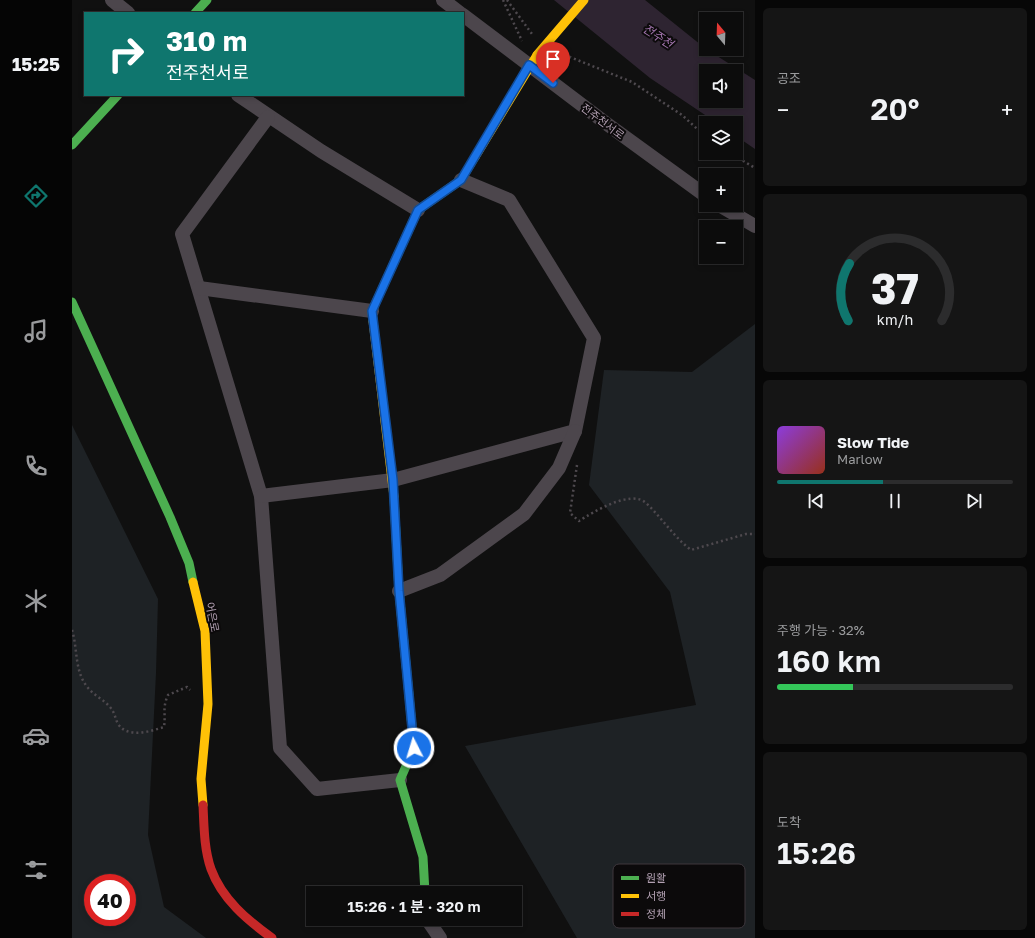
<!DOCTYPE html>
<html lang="ko">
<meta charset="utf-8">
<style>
:root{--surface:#0c0c0c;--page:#151515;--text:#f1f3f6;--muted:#9a9b9d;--line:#2c2c2d;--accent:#0f766e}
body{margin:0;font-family:"Golos Text","Noto Sans KR",sans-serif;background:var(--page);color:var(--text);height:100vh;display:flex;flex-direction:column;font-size:15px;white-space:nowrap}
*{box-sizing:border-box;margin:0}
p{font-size:13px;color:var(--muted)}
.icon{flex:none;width:22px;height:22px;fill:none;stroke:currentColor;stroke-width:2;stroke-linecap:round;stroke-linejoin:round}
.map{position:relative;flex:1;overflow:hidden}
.panel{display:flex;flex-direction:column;gap:8px;padding:8px;background:#070707;width:280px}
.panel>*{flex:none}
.top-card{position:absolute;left:12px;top:12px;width:380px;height:84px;border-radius:0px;box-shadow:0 2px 6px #0003,0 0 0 1px var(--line);background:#0f766e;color:#fff;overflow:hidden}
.needle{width:26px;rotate:341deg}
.controls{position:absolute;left:627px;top:12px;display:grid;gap:8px}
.controls a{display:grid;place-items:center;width:44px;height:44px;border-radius:0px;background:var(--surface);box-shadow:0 2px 6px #0003,0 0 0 1px var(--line);font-size:20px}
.speed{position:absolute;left:12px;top:874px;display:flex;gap:8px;font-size:20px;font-weight:700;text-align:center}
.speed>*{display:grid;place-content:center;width:52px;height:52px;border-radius:50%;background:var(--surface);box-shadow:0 2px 6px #0003,0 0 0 1px var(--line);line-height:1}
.speed .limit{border:6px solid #d22;background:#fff;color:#111}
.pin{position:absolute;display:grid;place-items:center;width:34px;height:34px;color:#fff;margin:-41px -17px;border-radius:50% 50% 50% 0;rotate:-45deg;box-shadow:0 0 4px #0007}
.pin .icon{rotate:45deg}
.me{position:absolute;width:44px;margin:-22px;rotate:355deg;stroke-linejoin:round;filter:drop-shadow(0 0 3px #0008)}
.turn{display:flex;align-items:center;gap:14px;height:84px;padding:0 16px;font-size:18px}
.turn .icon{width:52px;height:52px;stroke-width:2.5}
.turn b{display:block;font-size:28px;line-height:34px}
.big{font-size:30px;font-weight:600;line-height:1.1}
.panel .widget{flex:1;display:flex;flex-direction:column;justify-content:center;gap:6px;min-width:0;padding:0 14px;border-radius:6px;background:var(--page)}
.panel .dial{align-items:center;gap:0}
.dial svg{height:104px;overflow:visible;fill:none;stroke:var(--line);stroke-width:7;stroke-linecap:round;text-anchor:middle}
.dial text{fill:var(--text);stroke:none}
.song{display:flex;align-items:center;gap:12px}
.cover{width:48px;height:48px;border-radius:6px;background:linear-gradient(135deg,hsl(270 70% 55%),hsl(10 70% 35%))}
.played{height:4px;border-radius:2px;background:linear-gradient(90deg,var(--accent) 45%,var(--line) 45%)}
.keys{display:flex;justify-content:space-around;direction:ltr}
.heat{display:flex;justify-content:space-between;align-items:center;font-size:22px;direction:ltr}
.charge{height:6px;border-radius:3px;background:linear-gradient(90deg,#34c759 32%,var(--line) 0)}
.trip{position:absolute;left:234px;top:886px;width:216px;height:40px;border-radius:0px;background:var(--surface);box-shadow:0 2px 6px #0003,0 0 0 1px var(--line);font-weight:600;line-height:40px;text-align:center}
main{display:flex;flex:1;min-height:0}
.tabs{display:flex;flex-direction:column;width:72px;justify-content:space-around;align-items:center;background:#050505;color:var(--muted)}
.tabs .icon{width:28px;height:28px}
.tabs .active{color:var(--accent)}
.tabs b{font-size:18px;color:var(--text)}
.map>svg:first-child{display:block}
</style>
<main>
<nav class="tabs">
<b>15:25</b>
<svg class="icon active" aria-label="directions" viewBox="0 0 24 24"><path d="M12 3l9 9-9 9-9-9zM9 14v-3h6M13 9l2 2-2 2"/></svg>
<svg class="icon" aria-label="music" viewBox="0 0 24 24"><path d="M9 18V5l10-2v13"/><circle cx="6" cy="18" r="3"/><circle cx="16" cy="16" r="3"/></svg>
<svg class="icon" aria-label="phone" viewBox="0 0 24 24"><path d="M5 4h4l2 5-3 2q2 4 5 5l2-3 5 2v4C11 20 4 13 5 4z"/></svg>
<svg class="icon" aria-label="climate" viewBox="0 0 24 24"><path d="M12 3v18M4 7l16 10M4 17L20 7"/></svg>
<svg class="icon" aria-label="car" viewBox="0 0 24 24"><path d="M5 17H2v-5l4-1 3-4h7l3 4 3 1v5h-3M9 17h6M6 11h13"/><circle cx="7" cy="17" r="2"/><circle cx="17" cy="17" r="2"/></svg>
<svg class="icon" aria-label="filters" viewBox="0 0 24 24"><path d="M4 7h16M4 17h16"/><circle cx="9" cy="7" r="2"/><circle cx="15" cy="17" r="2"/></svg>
</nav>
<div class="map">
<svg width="683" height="938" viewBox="0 0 683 938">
<rect width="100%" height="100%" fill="#101010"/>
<g fill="#1e2225" fill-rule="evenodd">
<path d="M 683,324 L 683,938 L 505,938 L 393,746 L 624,705 L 598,592 L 517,485 L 532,370 L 620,372 Z"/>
<path d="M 0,425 L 86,599 L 84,673 L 76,835 L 92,907 L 134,938 L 0,938 ZM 21,883 L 55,883 L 55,917 L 21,917 Z"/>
</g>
<path fill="#2e2431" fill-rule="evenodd" d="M 482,0 L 573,0 L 634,49 L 683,80 L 683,149 L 664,136 L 664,123 L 645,123 L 578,78 ZM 634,71 L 664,71 L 664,101 L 634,101 Z"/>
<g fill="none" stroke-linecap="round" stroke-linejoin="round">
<g stroke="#4e494e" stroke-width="2.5" stroke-dasharray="2 3" stroke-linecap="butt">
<path d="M 431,0 L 450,41"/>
<path d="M 435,0 L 460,34"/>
<path d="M 488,53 L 560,82 L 610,115 L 634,137"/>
<path d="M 658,153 L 683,168"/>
<path d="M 505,465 L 498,513 L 507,521 C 521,512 559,489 574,503 C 590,518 601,536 619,550 L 674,534 L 683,534"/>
<path d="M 0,630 C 6,649 2,673 17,689 C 23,696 32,700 38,707 C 43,713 43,718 46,724 C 56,739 79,731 92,727 C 94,714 90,708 96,695 L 115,687 L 118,690"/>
</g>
<g stroke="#4c464c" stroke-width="14">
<path d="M 40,0 L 56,13"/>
<path d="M 371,0 L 388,13"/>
<path d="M 391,15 L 535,124 L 634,196"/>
<path d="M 166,95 L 249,151 L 346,210"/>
<path d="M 196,117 L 110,234 L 189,496 L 208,748 L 245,789 L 328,780"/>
<path d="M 647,205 L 683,226"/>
<path d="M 127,288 L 300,311"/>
<path d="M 189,496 L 321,480 L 503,431 L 522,338 L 437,200 L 389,180"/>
<path d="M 327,591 L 368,575 L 452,514 L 487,468 L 503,431"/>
<path d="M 355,919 L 368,938"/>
</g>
<g stroke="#4caf50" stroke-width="9">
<path d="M 123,13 L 135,0"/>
<path d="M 0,145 L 46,95"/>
<path d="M 0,302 L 98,517 L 117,563 L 121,582"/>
<path d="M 301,321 L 300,311 L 346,210 L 389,180 L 403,157"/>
<path d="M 322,497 L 327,591 L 342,748 L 328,780 L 351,857 L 353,893"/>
</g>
<g stroke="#ffc107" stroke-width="9">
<path d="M 403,157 L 465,55"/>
<path d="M 301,321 L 322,497"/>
<path d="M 121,582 L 133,631 L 136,704 L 129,779 L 131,805"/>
</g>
<path stroke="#c62828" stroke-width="9" d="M 131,805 C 132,826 132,849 139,869 C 150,899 175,920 200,938"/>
<path stroke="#ffc107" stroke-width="9" d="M 465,55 L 512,0"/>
</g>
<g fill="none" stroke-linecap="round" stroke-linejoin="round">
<defs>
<path id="route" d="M 342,748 L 327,591 L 321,480 L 300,311 L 346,210 L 389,180 L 457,65 L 481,83"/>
</defs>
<use href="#route" stroke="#114b97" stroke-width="10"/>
<use href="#route" stroke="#1a73e8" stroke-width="7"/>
</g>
<g text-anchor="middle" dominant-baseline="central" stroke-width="4" stroke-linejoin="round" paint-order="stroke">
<g font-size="11" fill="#b2a0b2" stroke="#0c0a0b">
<text transform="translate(531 121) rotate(37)">전주천서로</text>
<text transform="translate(141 617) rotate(79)">어은로</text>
</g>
<g font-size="12" font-style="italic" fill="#a375af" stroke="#0c0a0b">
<text transform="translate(586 36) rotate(33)">전주천</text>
</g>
</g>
<rect x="541" y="864" width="132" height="64" rx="6" fill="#0c0a0b" stroke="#3e373d" stroke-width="1"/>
<rect x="549" y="876" width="18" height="4" fill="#4caf50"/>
<rect x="549" y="894" width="18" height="4" fill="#ffc107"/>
<rect x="549" y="912" width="18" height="4" fill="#c62828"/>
<g font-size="11" fill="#b2a0b2">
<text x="574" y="882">원활</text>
<text x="574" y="900">서행</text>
<text x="574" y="918">정체</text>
</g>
</svg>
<div class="controls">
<a><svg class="needle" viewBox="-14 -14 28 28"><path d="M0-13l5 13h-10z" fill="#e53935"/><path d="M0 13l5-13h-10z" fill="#9a9b9d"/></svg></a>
<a><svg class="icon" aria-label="sound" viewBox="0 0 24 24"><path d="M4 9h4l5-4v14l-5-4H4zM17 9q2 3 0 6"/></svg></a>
<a><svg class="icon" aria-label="layers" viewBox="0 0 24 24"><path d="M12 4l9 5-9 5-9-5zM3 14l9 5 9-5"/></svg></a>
<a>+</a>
<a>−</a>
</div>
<div class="speed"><div class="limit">40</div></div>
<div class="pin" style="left:481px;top:83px;background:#d93025"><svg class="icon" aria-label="arrive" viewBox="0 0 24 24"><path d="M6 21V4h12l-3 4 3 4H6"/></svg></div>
<svg class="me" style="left:342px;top:748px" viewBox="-20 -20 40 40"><circle r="17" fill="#1a73e8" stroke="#fff" stroke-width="3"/><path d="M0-11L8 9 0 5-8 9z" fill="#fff"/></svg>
<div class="trip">15:26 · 1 분 · 320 m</div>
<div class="top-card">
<div class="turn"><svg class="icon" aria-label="right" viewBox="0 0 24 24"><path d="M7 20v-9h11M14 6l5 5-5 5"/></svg><div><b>310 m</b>전주천서로</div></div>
</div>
</div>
<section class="panel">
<div class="widget"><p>공조</p>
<div class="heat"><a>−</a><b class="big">20°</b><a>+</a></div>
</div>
<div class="widget dial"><svg viewBox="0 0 100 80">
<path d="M14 69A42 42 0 1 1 86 69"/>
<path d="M14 69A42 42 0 0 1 15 25" stroke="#0f766e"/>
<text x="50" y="56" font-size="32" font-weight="700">37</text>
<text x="50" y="72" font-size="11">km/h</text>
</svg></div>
<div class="widget">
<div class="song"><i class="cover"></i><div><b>Slow Tide</b><p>Marlow</p></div></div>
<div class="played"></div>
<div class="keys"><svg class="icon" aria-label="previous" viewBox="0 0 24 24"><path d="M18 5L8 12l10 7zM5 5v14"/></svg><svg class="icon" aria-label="pause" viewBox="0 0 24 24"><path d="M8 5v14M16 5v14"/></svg><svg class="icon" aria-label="next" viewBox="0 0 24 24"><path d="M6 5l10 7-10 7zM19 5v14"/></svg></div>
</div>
<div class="widget"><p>주행 가능 · 32%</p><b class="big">160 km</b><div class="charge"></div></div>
<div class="widget"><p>도착</p><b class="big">15:26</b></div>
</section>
</main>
